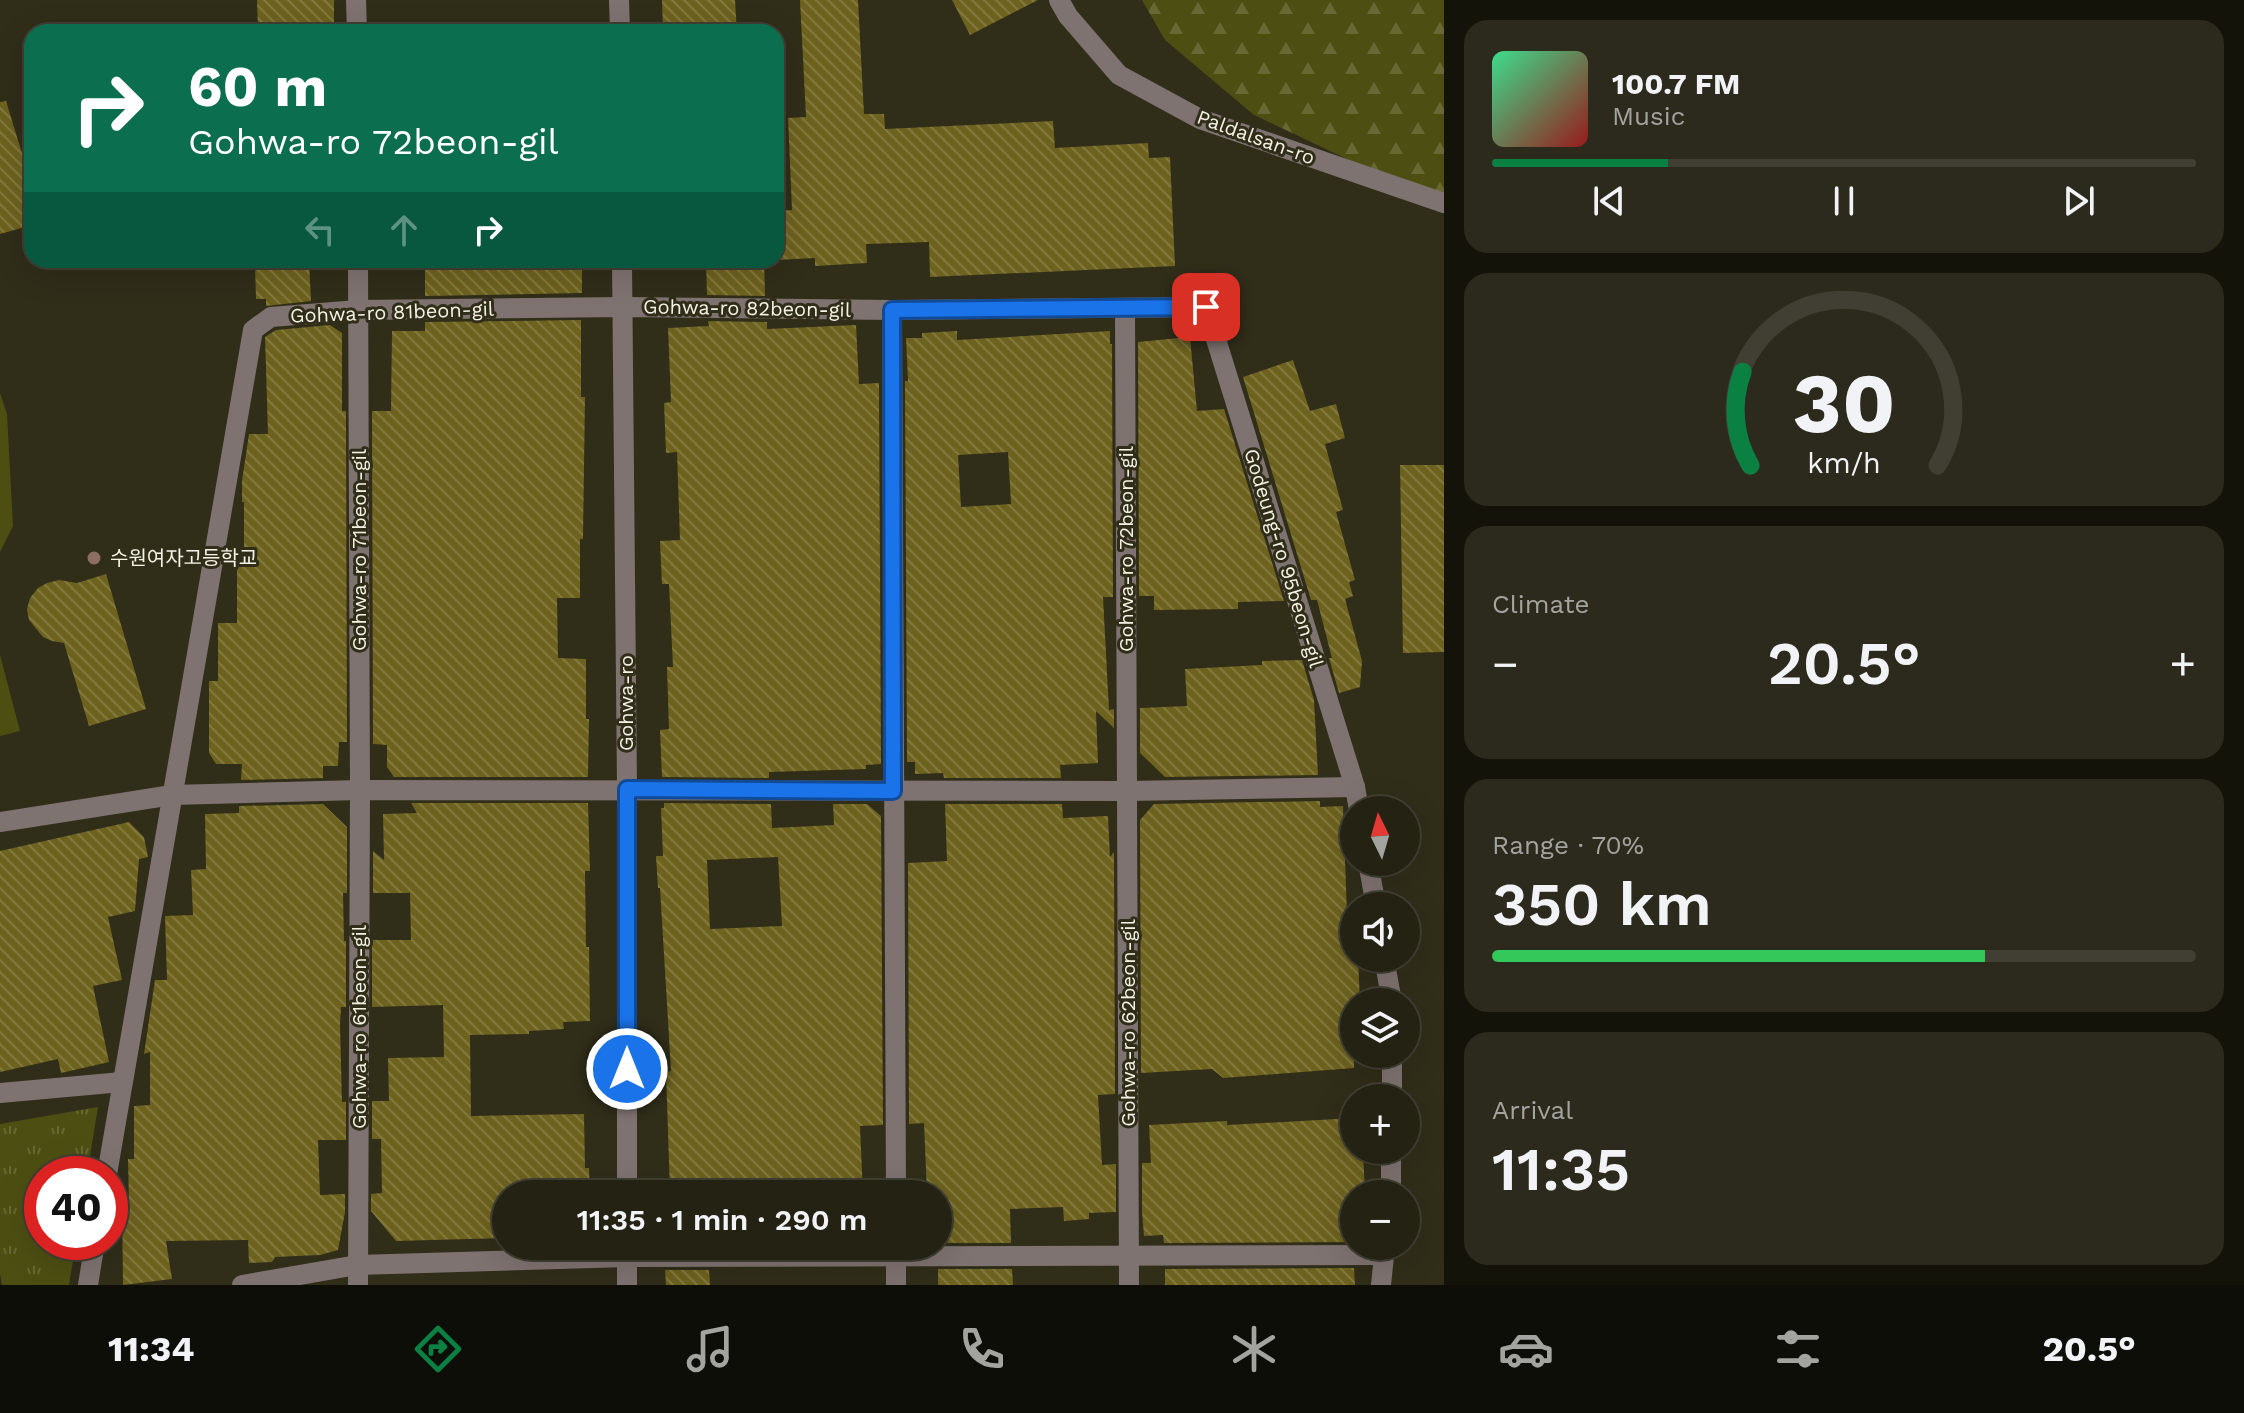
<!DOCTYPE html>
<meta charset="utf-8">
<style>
:root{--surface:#242213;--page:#2c2a1c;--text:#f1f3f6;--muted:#a3a4a0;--line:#413f33;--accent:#0b8043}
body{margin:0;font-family:"Work Sans","Noto Sans KR",sans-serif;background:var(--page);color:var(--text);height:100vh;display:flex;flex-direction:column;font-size:30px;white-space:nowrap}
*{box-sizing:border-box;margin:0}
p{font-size:26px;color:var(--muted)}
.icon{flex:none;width:44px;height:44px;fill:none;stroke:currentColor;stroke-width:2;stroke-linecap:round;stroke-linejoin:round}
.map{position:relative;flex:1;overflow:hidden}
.panel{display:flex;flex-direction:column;gap:20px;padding:20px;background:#14130a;width:800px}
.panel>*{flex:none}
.top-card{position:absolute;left:24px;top:24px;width:760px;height:244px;border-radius:24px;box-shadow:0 8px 32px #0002,0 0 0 2px var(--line);background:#0b6e4f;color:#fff;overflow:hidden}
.needle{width:52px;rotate:355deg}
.fabs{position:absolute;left:1340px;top:796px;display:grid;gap:16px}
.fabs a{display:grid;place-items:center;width:80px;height:80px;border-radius:50%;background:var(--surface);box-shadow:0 8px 32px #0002,0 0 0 2px var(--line);font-size:40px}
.speed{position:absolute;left:24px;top:1156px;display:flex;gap:16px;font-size:40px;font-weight:700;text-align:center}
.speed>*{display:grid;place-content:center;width:104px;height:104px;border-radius:50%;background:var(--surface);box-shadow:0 8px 32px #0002,0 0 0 2px var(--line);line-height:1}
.speed .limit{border:12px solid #d22;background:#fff;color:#111}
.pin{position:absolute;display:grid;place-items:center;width:68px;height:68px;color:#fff;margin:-34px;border-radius:16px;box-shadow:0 4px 12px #0006}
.me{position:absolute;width:88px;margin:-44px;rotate:0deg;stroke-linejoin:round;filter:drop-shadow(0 0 6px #0008)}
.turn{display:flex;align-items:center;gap:28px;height:168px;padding:0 32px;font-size:36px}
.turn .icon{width:104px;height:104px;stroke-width:2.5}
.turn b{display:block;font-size:56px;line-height:68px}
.lanes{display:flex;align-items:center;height:76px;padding:0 32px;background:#0003;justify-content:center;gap:40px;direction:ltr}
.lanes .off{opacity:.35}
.big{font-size:60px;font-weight:600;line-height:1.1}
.panel .widget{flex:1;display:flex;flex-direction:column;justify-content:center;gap:12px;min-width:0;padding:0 28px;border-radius:24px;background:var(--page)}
.panel .dial{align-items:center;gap:0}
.dial svg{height:208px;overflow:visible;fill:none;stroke:var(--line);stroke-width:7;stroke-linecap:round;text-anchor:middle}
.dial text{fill:var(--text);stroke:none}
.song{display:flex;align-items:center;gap:24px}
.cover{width:96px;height:96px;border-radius:12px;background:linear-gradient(135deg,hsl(150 70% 55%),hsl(0 70% 35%))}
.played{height:8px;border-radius:4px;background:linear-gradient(90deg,var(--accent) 25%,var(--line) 25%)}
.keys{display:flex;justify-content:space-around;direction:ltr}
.heat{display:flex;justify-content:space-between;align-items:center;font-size:44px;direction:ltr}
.charge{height:12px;border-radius:6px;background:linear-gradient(90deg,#34c759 70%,var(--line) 0)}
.trip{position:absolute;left:492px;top:1180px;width:460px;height:80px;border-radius:40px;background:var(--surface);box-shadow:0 8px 32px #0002,0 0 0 2px var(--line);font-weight:600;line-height:80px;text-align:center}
.dock{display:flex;height:128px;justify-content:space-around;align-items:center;background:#0e0e08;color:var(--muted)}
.dock .icon{width:56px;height:56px}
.dock .current{color:var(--accent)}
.dock b{font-size:36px;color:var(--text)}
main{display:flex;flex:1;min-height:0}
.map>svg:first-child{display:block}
</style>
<main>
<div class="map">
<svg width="1444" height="1285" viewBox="0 0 1444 1285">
<defs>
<pattern id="forest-firs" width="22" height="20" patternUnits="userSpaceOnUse" patternTransform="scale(2)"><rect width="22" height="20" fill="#4d4f12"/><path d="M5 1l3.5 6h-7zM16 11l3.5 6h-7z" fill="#676934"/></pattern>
<pattern id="park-tufts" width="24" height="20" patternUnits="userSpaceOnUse" patternTransform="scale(2)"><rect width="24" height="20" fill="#4d4f12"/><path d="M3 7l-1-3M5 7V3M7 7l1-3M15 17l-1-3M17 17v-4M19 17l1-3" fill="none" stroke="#676934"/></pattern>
<pattern id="building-back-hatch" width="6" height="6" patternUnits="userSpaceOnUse" patternTransform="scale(2)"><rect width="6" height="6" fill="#6d621e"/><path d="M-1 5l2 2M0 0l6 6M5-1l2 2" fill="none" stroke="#82793f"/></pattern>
</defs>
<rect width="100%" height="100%" fill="#302d19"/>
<path fill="url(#forest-firs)" d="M 1142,0 L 1444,0 L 1444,198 L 1406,187 L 1254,115 L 1165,40 Z"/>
<path fill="url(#park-tufts)" d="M 98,1107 L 87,1174 L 42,1174 L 42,1242 L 76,1242 L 69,1285 L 2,1285 L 0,1273 L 0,1124 Z"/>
<g fill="#4d4f12">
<path d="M 0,393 L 7,414 L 13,526 L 0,552 Z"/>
<path d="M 0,655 L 20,731 L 0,736 Z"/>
</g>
<g fill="url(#building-back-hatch)" fill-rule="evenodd">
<path d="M 257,0 L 334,0 L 334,26 L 258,28 Z"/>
<path d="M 662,0 L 735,0 L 737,32 L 663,32 Z"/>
<path d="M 800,0 L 858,0 L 864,114 L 884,114 L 885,129 L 1053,121 L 1055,148 L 1148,143 L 1149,158 L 1170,157 L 1175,266 L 930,277 L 929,242 L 866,244 L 867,263 L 815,266 L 815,258 L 776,260 L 776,211 L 792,210 L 788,118 L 806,117 Z"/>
<path d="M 952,0 L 1038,0 L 970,35 Z"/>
<path d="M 6,101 L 32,186 L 32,225 L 0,234 L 0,102 Z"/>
<path d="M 261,260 L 309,260 L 311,301 L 266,306 L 266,299 L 256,299 L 255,264 L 261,264 Z"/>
<path d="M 425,260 L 468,260 L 468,267 L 582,267 L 582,293 L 425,296 Z"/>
<path d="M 706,260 L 764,260 L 765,296 L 707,295 Z"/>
<path d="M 581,320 L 581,397 L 585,397 L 583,539 L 580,539 L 580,598 L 557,598 L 558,658 L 586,659 L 586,719 L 589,719 L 588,777 L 394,777 L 387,767 L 387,745 L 373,744 L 372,411 L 391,411 L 392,331 L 425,331 L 425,322 Z"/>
<path d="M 708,321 L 767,322 L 767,329 L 856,325 L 859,384 L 879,383 L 881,764 L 866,765 L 866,769 L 769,772 L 769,778 L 662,777 L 660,730 L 669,729 L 667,667 L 673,667 L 669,584 L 662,584 L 660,541 L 680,540 L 677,452 L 666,453 L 664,403 L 671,402 L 668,328 L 709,326 Z"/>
<path d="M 330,325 L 342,333 L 342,411 L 346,411 L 347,742 L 339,742 L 338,766 L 323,766 L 323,778 L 241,780 L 242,764 L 216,764 L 209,753 L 209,681 L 218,681 L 218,623 L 237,623 L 237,563 L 244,563 L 244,502 L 242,502 L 242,481 L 249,434 L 268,434 L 265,337 L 276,330 Z"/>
<path d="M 957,331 L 957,340 L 1110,331 L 1110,344 L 1112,344 L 1113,597 L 1103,597 L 1109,710 L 1114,709 L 1114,728 L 1096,711 L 1098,763 L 1060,765 L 1061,778 L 944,778 L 943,773 L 915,774 L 915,762 L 907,762 L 905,381 L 908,381 L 906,338 L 922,338 L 922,333 ZM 1008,452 L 1011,504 L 961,507 L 958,455 Z"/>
<path d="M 1190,337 L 1197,411 L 1224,409 L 1284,601 L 1238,602 L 1238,609 L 1154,610 L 1154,596 L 1139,596 L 1138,342 Z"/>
<path d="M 1293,360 L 1310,411 L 1336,404 L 1345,438 L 1325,444 L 1343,510 L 1336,512 L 1355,580 L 1349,582 L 1353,596 L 1345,599 L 1362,661 L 1360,687 L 1339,693 L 1329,658 L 1332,658 L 1317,600 L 1311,600 L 1243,377 Z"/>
<path d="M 1400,465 L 1444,465 L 1444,652 L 1403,653 Z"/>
<path d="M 106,574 L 146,709 L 89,726 L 64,643 L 52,641 L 43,637 L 29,620 L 27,609 L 30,598 L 38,588 L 47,583 L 59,580 L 77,583 Z"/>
<path d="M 1302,660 L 1314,700 L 1318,775 L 1165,777 L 1140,753 L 1140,708 L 1187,706 L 1185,669 L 1262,665 L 1262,661 Z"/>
<path d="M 1320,801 L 1320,807 L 1343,806 L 1348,940 L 1354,939 L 1354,958 L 1358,958 L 1360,1002 L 1354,1002 L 1354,1068 L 1223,1078 L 1212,1069 L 1141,1073 L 1140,820 L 1154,804 Z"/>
<path d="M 411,803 L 588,803 L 590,871 L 585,871 L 586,947 L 589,947 L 590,1021 L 563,1022 L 564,1029 L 529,1031 L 529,1034 L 470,1035 L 471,1116 L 584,1114 L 585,1168 L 589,1168 L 590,1194 L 506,1194 L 506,1238 L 396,1241 L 371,1211 L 371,1194 L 382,1193 L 381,1139 L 372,1139 L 372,1101 L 389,1101 L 388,1058 L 444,1057 L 443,1005 L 372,1007 L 372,940 L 411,940 L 410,893 L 373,893 L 373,851 L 384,860 L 383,814 L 417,813 Z"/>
<path d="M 664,803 L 771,804 L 772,828 L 834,825 L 833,804 L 867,804 L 881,816 L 883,1125 L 860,1126 L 863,1194 L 730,1194 L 730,1189 L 670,1192 L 666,1072 L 671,1071 L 660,888 L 658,888 L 656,856 L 663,856 L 661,808 L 664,808 ZM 778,857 L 782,926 L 710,929 L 707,860 Z"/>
<path d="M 323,804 L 347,827 L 347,893 L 343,893 L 344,941 L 346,941 L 346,1007 L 341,1007 L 340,1025 L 342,1102 L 346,1102 L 346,1140 L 318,1140 L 320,1195 L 345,1194 L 345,1212 L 338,1250 L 320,1255 L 275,1257 L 272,1262 L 249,1263 L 248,1240 L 166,1241 L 172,1279 L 123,1285 L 122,1204 L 129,1204 L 128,1159 L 134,1159 L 134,1106 L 150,1105 L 150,1052 L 144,1054 L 155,980 L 167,980 L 165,916 L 193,915 L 191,870 L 206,869 L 205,814 L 239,813 L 239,806 Z"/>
<path d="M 945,804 L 1062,804 L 1063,818 L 1108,816 L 1110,857 L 1114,852 L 1115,1094 L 1098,1095 L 1102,1165 L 1116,1164 L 1116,1212 L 1089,1213 L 1089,1219 L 1064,1221 L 1063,1207 L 1010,1209 L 1011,1243 L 938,1243 L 938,1194 L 927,1194 L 924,1123 L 909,1124 L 908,863 L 947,861 Z"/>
<path d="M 129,822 L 144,837 L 148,857 L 139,859 L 135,911 L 108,917 L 122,980 L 93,986 L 109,1062 L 61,1073 L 58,1059 L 0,1072 L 0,851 Z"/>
<path d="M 1354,1118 L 1354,1150 L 1363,1150 L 1365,1194 L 1354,1194 L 1353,1242 L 1164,1243 L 1163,1235 L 1144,1236 L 1142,1211 L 1142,1163 L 1151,1163 L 1149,1125 L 1227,1121 L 1227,1125 Z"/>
<path d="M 1354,1268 L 1355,1285 L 1165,1285 L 1165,1269 Z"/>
<path d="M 938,1269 L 1012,1269 L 1013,1285 L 938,1285 Z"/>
<path d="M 665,1270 L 709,1270 L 710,1285 L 666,1285 Z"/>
</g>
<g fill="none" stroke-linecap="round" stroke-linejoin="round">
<g stroke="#7f7371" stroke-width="20">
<path d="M 356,0 L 357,32"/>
<path d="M 619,0 L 620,32"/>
<path d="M 1059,0 L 1068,16 L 1119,75 L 1200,119 L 1444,203"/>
<path d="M 622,260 L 627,789 L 627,1194"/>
<path d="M 1125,308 L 1129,1285"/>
<path d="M 892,310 L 896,1194"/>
<path d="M 0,822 L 172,795 L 360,790 L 1128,791 L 1355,787"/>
<path d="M 1368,862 L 1376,906"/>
<path d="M 1384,958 L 1392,1002"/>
<path d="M 0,1093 L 122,1082"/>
<path d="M 1392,1098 L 1392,1054"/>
<path d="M 107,1174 L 253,330 L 271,317 L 358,310 L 623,307 L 892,310 L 1206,307 L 1355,787 L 1359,810"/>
<path d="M 1391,1194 L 1391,1150"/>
<path d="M 627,1246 L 627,1285"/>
<path d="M 896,1246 L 896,1285"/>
<path d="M 88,1285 L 95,1242"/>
<path d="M 242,1285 L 357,1265 L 627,1257 L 1384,1255"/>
<path d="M 358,1285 L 360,790 L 358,260"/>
<path d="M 1381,1285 L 1385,1246"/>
</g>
</g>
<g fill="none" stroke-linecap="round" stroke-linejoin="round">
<defs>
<path id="route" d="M 627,1069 L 627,789 L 893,791 L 892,310 L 1206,307"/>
</defs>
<use href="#route" stroke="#114b97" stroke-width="20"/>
<use href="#route" stroke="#1a73e8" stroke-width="14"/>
</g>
<circle fill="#8d6e63" stroke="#302d19" stroke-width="3" cx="94" cy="558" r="8"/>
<g text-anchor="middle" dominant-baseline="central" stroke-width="6" stroke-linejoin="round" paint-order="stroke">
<g font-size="20" fill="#f4f2e5" stroke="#302d19">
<text transform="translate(1256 137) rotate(20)">Paldalsan-ro</text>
<text transform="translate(747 308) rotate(1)">Gohwa-ro 82beon-gil</text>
<text transform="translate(392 312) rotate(-2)">Gohwa-ro 81beon-gil</text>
<text transform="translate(1126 549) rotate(-90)">Gohwa-ro 72beon-gil</text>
<text transform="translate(359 550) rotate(-90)">Gohwa-ro 71beon-gil</text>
<text transform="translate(1284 558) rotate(73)">Godeung-ro 95beon-gil</text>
<text transform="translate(626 703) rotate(-90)">Gohwa-ro</text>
<text transform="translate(1128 1023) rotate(-90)">Gohwa-ro 62beon-gil</text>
<text transform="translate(359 1027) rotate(-90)">Gohwa-ro 61beon-gil</text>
</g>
<g font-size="20" fill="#f4f2e5" stroke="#302d19" text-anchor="start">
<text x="110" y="558">수원여자고등학교</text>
</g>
</g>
</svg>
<div class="fabs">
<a><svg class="needle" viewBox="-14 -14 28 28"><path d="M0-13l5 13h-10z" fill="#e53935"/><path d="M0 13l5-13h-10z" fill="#a3a4a0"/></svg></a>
<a><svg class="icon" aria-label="sound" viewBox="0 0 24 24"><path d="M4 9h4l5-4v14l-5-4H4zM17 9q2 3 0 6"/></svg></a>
<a><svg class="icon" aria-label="layers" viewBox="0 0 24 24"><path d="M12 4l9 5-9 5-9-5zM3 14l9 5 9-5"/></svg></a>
<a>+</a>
<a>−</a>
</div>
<div class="speed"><div class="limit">40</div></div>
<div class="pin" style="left:1206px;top:307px;background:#d93025"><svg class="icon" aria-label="arrive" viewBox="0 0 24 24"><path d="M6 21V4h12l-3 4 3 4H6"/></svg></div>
<svg class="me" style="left:627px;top:1069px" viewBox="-20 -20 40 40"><circle r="17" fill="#1a73e8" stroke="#fff" stroke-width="3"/><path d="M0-11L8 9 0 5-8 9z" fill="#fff"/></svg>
<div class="trip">11:35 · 1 min · 290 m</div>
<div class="top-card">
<div class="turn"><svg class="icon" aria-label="right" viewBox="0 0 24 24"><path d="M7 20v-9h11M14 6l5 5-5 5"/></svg><div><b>60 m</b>Gohwa-ro 72beon-gil</div></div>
<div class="lanes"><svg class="icon off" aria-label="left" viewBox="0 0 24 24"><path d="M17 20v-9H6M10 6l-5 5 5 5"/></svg><svg class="icon off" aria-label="ahead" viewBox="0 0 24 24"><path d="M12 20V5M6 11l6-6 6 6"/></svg><svg class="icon" aria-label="right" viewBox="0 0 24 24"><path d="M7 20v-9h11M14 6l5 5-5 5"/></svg></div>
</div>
</div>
<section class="panel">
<div class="widget">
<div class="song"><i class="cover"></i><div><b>100.7 FM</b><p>Music</p></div></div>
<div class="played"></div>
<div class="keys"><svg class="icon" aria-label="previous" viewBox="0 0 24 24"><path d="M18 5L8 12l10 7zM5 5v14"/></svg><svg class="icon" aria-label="pause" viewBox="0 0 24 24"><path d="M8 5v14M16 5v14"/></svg><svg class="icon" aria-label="next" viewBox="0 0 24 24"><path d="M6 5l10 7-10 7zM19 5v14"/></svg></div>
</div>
<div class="widget dial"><svg viewBox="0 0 100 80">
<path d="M14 69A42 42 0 1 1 86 69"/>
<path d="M14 69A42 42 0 0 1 11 33" stroke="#0b8043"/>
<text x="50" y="56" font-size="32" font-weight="700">30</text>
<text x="50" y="72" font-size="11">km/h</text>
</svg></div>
<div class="widget"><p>Climate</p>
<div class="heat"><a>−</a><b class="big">20.5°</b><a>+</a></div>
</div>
<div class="widget"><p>Range · 70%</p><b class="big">350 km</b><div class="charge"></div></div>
<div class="widget"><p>Arrival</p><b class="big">11:35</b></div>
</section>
</main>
<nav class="dock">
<b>11:34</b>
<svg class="icon current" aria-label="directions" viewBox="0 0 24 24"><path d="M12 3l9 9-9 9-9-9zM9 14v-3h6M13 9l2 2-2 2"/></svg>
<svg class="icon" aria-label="music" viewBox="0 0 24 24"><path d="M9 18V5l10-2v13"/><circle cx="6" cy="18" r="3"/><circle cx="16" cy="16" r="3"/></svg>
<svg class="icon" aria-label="phone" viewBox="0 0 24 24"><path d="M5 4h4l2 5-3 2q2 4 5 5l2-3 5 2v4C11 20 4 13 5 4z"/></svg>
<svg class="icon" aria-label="climate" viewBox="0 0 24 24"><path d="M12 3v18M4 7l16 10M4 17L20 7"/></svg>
<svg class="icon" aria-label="car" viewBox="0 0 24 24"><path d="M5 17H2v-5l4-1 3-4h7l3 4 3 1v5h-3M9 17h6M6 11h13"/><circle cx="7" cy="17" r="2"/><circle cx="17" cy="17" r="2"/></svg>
<svg class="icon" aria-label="filters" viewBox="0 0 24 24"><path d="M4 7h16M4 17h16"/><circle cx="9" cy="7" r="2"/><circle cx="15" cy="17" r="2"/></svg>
<b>20.5°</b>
</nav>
